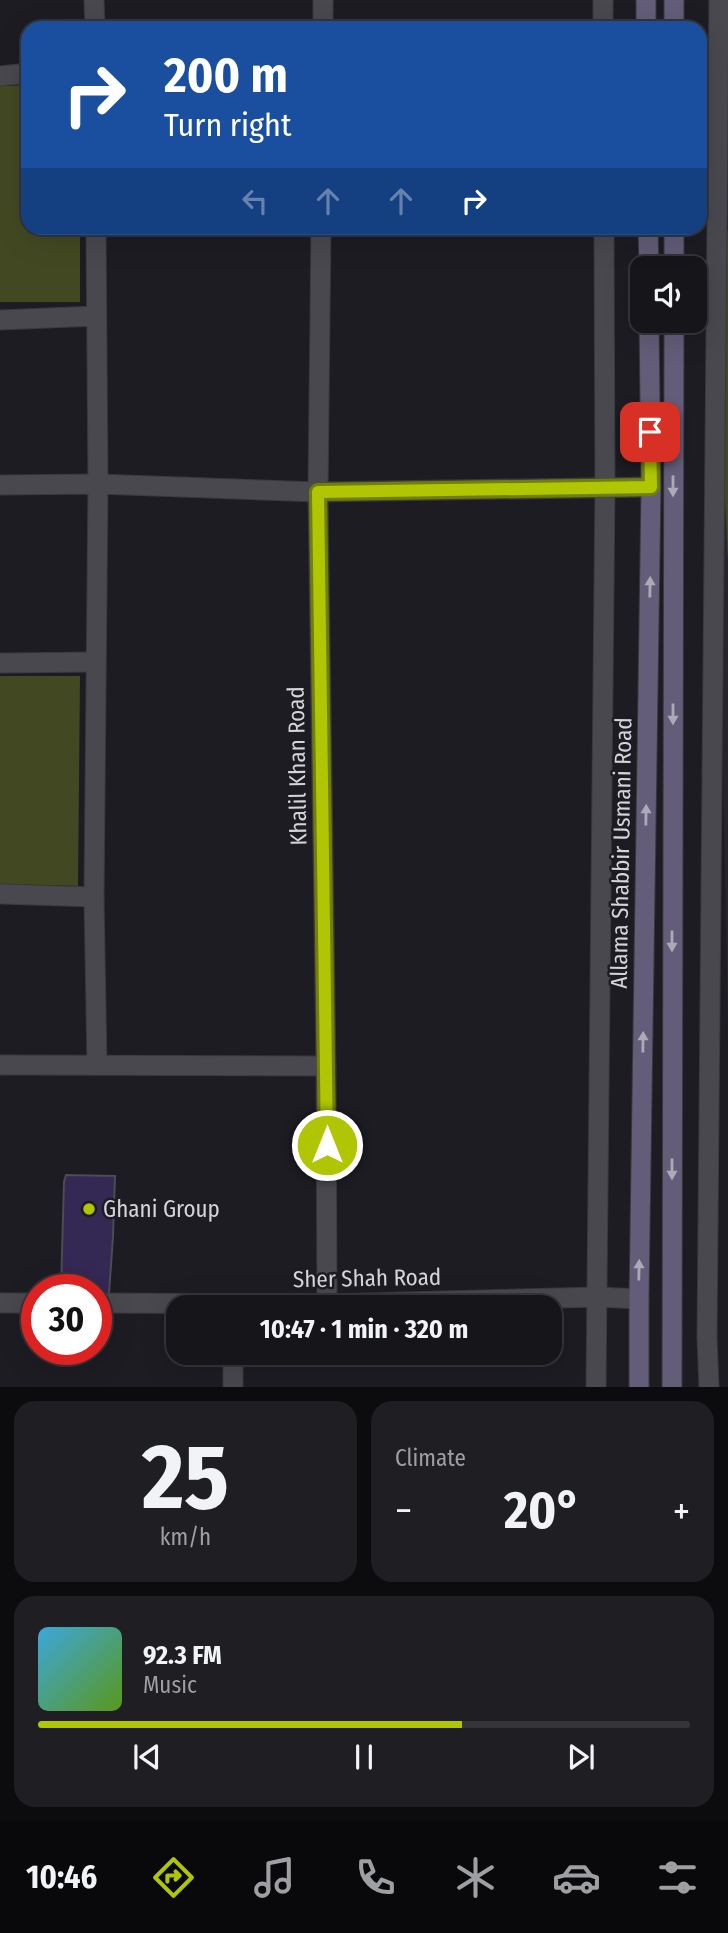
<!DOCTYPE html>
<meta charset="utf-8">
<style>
:root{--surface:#16151a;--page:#1f1e23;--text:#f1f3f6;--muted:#9e9fa2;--line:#353439;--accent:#b0c503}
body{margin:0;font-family:"Fira Sans Condensed",sans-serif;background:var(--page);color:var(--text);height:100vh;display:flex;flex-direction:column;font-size:26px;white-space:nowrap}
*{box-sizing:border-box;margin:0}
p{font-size:23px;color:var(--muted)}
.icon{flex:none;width:38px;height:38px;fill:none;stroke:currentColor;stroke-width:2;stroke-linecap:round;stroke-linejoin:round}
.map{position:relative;height:1387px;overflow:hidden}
.sheet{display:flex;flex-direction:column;gap:14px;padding:14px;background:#0c0c0e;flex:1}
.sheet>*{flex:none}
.banner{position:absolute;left:21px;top:21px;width:686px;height:214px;border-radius:21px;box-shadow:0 7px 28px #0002,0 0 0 2px var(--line);background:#1a4fa0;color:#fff;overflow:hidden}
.tools{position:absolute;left:630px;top:256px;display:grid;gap:14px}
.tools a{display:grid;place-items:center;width:77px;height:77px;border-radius:14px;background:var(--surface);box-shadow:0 7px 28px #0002,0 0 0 2px var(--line);font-size:35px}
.speed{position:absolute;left:21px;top:1274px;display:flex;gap:14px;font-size:35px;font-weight:700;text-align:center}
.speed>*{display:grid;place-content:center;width:91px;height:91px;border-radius:50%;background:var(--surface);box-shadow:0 7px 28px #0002,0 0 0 2px var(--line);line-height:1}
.speed .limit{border:10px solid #d22;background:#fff;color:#111}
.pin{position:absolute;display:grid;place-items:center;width:60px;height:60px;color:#fff;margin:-30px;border-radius:14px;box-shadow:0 4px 10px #0006}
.me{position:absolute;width:77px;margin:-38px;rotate:0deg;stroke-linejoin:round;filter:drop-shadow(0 0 5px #0008)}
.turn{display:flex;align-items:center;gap:24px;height:147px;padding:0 28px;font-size:32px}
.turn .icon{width:91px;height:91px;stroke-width:2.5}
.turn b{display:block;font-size:49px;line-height:60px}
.lanes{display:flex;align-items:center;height:66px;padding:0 28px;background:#0003;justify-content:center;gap:35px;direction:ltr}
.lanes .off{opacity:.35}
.big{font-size:52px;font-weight:700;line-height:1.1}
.sheet .tile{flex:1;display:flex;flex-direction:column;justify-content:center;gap:10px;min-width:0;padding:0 24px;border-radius:21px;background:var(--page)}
.sheet .dial{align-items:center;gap:0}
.dial b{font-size:91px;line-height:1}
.song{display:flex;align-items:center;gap:21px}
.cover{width:84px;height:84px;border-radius:10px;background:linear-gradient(135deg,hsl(200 70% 55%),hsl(90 70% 35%))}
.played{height:7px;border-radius:4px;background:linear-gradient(90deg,var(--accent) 65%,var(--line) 65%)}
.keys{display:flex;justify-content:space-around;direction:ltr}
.heat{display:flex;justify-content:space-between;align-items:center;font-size:38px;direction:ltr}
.sheet .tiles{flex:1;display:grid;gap:14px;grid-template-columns:1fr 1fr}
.tile:last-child{grid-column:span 2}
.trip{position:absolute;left:166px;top:1295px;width:396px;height:70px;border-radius:21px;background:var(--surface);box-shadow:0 7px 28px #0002,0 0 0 2px var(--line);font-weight:700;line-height:70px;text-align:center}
.menu{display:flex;height:112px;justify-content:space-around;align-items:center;background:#09080a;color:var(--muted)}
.menu .icon{width:49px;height:49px}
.menu .current{color:var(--accent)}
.menu b{font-size:32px;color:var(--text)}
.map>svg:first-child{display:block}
</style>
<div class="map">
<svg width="728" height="1387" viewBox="0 0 728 1387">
<rect width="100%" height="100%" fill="#1d1c23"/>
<path fill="#272430" d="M 708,0 L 728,0 L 728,1030 L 712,232 Z"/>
<g fill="#424922">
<path d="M 28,85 L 28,228 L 80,228 L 80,302 L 0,302 L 0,86 Z"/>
<path d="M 728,231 L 728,561 L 712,232 Z"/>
<path d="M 0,676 L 80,676 L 78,886 L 0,884 Z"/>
</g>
<path fill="#342854" stroke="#4d4b53" stroke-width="2" d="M 66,1175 L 115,1176 L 113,1236 L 109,1294 L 96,1294 L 96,1290 L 61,1290 L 64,1182 Z"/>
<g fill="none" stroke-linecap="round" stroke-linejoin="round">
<defs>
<g id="minor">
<path d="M 94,0 L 95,28"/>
<path d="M 603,0 L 603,28"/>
<path d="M 323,28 L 323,0"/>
<path d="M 0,76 L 28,73"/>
<path d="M 96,228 L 98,484 L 94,897 L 97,1065"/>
<path d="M 321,228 L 318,492 L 326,1066 L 327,1304"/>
<path d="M 0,320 L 96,316"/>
<path d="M 0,485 L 98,484 L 318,492 L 651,487"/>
<path d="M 0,663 L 95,662"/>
<path d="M 0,894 L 94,897"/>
<path d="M 0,1065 L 326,1066"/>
<path d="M 233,1353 L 233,1387"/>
<path d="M 596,1387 L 605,487 L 604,228"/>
<path d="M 709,1387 L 707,1338 L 719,0"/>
</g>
<g id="tertiary">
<path d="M 0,1303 L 37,1303"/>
<path d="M 96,1303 L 327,1304 L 598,1297 L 639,1299"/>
</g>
<g id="secondary">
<path d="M 646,0 L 646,28"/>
<path d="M 674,28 L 674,0"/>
<path d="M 648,228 L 649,268"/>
<path d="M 674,268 L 674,228"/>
<path d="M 639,1387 L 639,1299 L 651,487 L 649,320"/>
<path d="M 672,1387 L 674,320"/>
</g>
</defs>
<use href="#minor" stroke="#39383d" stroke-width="21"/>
<use href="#tertiary" stroke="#39383d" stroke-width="21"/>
<use href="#secondary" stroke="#39383d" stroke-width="21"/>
<use href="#minor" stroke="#49484f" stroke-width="19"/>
<use href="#tertiary" stroke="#49484f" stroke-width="19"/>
<use href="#secondary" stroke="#635d79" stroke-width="19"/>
</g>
<defs><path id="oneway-solid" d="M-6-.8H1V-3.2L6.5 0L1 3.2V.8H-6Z" transform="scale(1.75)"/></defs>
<g fill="#adaab7">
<use href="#oneway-solid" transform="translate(673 486) rotate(90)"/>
<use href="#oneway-solid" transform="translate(650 587) rotate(-89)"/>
<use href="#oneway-solid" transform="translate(673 714) rotate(90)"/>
<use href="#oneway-solid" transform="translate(646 815) rotate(-89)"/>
<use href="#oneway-solid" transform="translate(672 941) rotate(90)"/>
<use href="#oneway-solid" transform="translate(643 1042) rotate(-89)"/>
<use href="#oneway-solid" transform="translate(672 1169) rotate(90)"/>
<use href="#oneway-solid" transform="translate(639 1270) rotate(-89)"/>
</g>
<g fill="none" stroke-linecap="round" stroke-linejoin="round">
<defs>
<path id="route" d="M 327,1145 L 318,492 L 651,487 L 650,432"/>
</defs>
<use href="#route" stroke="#728002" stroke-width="18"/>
<use href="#route" stroke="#b0c503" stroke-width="12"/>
</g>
<circle fill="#b0c503" stroke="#1d1c23" stroke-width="2.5" cx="89" cy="1209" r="7"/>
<g text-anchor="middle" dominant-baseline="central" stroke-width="5" stroke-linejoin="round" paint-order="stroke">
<g font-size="23" fill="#d5d4d9" stroke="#1d1c23">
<text transform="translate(297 766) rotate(-91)">Khalil Khan Road</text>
<text transform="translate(621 853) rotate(-89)">Allama Shabbir Usmani Road</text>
<text transform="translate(367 1278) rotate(-1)">Sher Shah Road</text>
</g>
<g font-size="23" fill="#d5d4d9" stroke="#1d1c23" text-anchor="start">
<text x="103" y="1209">Ghani Group</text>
</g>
</g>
</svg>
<div class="tools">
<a><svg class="icon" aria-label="sound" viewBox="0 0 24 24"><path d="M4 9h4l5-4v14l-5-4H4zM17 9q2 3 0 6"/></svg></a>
</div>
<div class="speed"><div class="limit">30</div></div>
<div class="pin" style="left:650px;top:432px;background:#d93025"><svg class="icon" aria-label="arrive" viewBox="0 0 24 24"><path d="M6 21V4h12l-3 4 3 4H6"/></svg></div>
<svg class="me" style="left:327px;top:1145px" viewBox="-20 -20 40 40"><circle r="17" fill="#b0c503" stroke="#fff" stroke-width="3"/><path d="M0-11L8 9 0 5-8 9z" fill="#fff"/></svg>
<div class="trip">10:47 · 1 min · 320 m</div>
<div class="banner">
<div class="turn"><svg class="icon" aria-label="right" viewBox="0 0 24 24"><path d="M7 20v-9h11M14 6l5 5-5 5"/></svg><div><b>200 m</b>Turn right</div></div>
<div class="lanes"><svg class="icon off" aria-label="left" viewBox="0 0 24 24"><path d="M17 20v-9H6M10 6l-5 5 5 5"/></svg><svg class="icon off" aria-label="ahead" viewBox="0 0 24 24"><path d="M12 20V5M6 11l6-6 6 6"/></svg><svg class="icon off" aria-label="ahead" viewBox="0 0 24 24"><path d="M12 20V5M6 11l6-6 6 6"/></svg><svg class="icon" aria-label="right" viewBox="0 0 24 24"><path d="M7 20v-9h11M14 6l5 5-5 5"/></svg></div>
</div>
</div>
<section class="sheet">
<div class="tiles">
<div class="tile dial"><b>25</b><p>km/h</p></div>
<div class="tile"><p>Climate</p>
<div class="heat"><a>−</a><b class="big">20°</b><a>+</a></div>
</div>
<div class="tile">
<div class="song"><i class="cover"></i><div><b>92.3 FM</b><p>Music</p></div></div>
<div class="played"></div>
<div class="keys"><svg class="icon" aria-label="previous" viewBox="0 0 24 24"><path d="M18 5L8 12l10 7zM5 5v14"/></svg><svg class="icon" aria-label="pause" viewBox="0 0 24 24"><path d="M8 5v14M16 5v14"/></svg><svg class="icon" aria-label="next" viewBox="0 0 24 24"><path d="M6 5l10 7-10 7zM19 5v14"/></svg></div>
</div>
</div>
</section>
<nav class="menu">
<b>10:46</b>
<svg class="icon current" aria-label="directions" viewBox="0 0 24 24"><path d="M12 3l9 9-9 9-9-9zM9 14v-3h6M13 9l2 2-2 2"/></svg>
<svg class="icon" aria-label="music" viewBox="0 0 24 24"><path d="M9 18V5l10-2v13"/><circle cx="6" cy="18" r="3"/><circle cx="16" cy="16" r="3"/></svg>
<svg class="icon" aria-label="phone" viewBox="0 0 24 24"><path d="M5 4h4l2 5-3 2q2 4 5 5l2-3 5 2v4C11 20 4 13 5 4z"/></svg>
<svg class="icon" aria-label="climate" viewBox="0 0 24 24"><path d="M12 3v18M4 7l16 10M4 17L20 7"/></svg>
<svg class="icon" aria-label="car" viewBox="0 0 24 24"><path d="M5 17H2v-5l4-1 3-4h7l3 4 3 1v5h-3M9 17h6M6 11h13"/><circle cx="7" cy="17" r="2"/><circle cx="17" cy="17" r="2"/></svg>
<svg class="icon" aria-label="filters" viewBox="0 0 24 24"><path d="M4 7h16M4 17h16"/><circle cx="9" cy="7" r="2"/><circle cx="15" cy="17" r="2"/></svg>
</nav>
